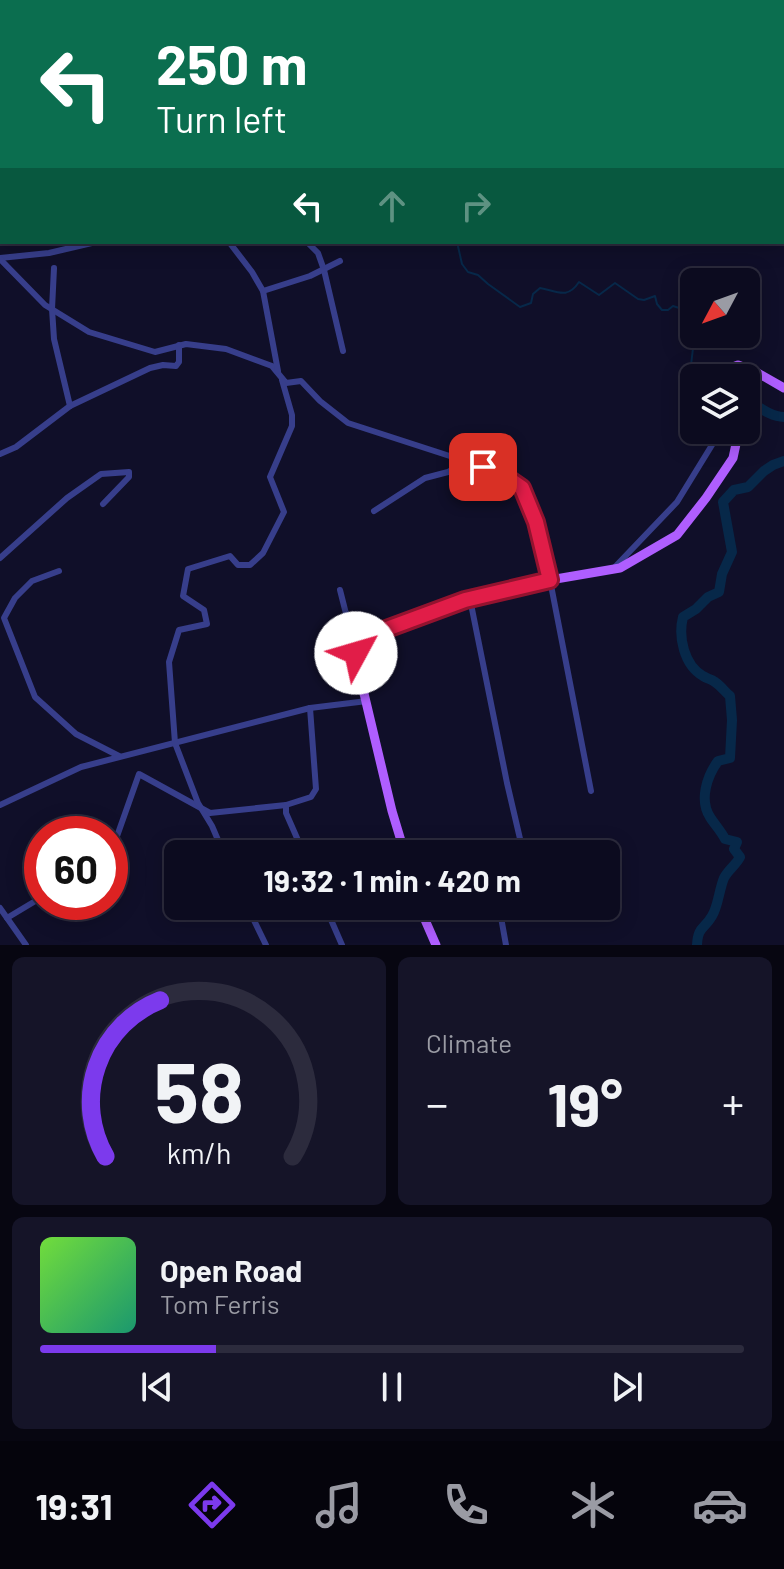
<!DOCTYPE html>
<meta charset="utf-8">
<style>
:root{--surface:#0c0b1f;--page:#151428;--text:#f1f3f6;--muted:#9a9ba4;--line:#2c2b3d;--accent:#7c3aed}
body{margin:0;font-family:Barlow,sans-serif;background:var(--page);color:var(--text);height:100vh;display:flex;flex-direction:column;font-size:30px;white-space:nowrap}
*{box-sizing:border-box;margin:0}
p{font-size:26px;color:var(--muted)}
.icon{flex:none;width:44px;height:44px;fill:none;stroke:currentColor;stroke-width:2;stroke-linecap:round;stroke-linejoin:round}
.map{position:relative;height:945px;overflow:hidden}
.details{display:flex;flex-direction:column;gap:12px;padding:12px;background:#070611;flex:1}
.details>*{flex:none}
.top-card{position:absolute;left:0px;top:0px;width:784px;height:244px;box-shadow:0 4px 20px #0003,0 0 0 2px var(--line);background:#0b6e4f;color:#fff;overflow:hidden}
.needle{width:52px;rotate:229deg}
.buttons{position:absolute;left:680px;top:268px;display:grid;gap:16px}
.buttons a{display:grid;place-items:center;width:80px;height:80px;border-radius:12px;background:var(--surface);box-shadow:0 4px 20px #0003,0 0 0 2px var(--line);font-size:40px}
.speed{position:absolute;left:24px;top:816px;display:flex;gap:16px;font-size:40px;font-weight:700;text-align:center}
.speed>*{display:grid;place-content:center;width:104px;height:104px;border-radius:50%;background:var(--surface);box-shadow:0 4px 20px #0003,0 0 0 2px var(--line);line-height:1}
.speed .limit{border:12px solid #d22;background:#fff;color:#111}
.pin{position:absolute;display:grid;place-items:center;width:68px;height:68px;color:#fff;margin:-34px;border-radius:16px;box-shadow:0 4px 12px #0006}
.me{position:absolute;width:88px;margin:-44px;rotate:51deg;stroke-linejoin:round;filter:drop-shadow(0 0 6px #0008)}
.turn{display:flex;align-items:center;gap:28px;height:168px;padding:0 24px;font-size:36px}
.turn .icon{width:104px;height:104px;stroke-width:2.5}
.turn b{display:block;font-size:56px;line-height:68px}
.lanes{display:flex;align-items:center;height:76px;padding:0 24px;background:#0003;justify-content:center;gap:40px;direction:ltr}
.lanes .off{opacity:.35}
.big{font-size:60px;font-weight:700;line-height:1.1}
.details .tile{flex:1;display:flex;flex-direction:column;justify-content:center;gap:12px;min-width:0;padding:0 28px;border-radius:12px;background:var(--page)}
.details .dial{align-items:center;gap:0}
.dial svg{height:208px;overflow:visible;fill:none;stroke:var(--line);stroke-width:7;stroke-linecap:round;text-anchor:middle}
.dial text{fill:var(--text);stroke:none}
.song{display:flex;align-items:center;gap:24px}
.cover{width:96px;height:96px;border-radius:12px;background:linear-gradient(135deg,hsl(100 70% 55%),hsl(160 70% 35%))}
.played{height:8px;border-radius:4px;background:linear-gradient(90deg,var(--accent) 25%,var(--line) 25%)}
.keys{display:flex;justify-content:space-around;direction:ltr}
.heat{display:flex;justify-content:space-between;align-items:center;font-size:44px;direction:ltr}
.details .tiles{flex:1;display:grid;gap:12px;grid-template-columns:1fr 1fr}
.tile:last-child{grid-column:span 2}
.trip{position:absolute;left:164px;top:840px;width:456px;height:80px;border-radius:12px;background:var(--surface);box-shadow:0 4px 20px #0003,0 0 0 2px var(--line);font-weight:700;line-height:80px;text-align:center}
.dock{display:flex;height:128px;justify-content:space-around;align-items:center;background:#05040c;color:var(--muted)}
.dock .icon{width:56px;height:56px}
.dock .on{color:var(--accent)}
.dock b{font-size:36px;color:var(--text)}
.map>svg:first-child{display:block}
</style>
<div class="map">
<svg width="784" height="945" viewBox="0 0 784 945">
<rect width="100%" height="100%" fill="#100f29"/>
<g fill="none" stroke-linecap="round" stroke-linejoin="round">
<g stroke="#072849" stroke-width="2">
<path d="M 312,0 L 312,2"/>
<path d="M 457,242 L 462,264 L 468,272 L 478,275 L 488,284 L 520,307 L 531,303 L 533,294 L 540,288 C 557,291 567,300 579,282 L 599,295 L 615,283 L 638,299 L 644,300 L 655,296 L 657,304 L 662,310 L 668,310 L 673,306 C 684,309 688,312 694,321"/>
<path d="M 694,387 L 688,383 L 687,376 L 691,365 L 694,340 L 701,338 L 702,334"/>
</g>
<g stroke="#072849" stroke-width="10">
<path d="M 746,399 C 758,406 770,417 784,417"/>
<path d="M 697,945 C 698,926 704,930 712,916 C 718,907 719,890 724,878 C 728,870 736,865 740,857 L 734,849 L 737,842 L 725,839 C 721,831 715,825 710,817 C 699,800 707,776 718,761 L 730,758 L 732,720 L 730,696 C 725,692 721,686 715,682 C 710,678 709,680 703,676 C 684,665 678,637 683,617 L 696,609 L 708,597 L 719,592 L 722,574 L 732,552 L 723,502 L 734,490 L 748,487 L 764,471 L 773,465 L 784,461"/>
</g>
<g stroke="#373e8b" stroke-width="6">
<path d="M 72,0 L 73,2"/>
<path d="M 420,0 L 421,2"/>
<path d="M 63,2 L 65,0"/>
<path d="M 782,33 L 784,31"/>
<path d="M 782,58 L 784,61"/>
<path d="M 782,130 L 784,128"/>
<path d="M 0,153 L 2,148"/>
<path d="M 229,242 L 252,272 L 263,291"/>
<path d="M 307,242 L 318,253 L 324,270 L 343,351"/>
<path d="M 0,258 L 49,253 L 96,242"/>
<path d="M 0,259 L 45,305 L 89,332 L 155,352 L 186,344 L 226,349 L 272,366 L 286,383 L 301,381 L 320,401 L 348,423 L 499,472 L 522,488 L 536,522 L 550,580 L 591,791"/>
<path d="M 54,268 L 52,309 L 54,339 L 70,406"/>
<path d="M 278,371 L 263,291 L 310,276 L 340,261"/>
<path d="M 0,454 L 16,447 L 70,406 L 150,368 L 163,365 L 176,366 L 179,362 L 179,345"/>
<path d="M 374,511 L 425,478 L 448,472 L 467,462"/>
<path d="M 0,558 L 67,498 L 101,474 L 129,472 L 129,477 L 103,504"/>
<path d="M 613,569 L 677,502 L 720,432 L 729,432"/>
<path d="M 59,571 L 32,581 L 15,598 L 4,618 L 35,697 L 76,734 L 119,756"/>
<path d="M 340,590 L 356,653"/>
<path d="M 470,599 L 507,783 L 521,843 L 489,854"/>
<path d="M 0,805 L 81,767 L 310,708 L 367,701"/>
<path d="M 110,846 L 116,839 L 139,774 L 210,813 L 286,805"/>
<path d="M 224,854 L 212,826 L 198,803 L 175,743 L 169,662 L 179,630 L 207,624 L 204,610 L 183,596 L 188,569 L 230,556 L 238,565 L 250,565 L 263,553 L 284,512 L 270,477 L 292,426 L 292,415 L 282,380"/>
<path d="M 304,854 L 286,813 L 286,805 L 311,797 L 316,789 L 310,708"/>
<path d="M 247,906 L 266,945"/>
<path d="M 325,906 L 342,945"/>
<path d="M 499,906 L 506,945"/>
<path d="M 0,908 L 26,945"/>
<path d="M 7,918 L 42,897"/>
</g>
<g stroke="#af5eff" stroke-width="9">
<path d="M 702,0 L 703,2"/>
<path d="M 782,144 L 784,146"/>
<path d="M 712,378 L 716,374 L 738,365 L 756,372 L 784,388"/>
<path d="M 405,854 L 392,811 L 357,664 C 356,649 360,642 373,634 L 465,600 L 550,580 L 620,568 L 677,535 L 706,498 L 733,458 L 736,444 L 728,430"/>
<path d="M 419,906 L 436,945"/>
</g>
</g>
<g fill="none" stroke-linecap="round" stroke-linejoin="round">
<defs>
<path id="route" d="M 356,653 L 362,643 L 373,634 L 465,600 L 550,580 L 536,522 L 522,488 L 499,472 L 483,467"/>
</defs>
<use href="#route" stroke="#92132f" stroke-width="20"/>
<use href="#route" stroke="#e11d48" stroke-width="14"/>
</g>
</svg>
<div class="buttons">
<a><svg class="needle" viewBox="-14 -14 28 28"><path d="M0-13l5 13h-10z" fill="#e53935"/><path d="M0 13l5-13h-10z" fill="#9a9ba4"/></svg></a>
<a><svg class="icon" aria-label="layers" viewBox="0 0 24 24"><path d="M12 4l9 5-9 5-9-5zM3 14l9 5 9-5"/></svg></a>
</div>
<div class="speed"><div class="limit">60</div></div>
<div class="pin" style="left:483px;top:467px;background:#d93025"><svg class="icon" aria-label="arrive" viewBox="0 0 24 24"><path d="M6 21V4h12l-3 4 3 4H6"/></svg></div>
<svg class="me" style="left:356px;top:653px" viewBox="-20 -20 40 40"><circle r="19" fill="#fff"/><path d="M0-13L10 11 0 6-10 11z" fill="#e11d48"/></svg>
<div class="trip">19:32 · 1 min · 420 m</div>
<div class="top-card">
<div class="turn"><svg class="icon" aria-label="left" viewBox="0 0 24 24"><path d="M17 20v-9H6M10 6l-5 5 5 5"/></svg><div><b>250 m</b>Turn left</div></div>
<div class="lanes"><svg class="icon" aria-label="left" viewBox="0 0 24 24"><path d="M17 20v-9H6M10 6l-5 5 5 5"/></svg><svg class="icon off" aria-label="ahead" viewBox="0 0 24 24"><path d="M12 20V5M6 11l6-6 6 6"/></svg><svg class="icon off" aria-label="right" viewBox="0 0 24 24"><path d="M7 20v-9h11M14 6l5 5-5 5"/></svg></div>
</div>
</div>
<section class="details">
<div class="tiles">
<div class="tile dial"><svg viewBox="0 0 100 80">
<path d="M14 69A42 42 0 1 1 86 69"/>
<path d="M14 69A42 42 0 0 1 35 9" stroke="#7c3aed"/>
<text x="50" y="56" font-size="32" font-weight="700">58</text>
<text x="50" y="72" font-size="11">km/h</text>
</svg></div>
<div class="tile"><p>Climate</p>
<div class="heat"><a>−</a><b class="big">19°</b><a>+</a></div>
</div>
<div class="tile">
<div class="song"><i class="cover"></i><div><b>Open Road</b><p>Tom Ferris</p></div></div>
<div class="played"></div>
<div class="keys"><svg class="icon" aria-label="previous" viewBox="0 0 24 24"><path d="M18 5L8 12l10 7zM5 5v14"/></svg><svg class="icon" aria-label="pause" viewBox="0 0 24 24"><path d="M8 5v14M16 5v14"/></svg><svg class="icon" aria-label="next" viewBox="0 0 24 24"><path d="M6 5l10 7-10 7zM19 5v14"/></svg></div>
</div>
</div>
</section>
<nav class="dock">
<b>19:31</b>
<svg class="icon on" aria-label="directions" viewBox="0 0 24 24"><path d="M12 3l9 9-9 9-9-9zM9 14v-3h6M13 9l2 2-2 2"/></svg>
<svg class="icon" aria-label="music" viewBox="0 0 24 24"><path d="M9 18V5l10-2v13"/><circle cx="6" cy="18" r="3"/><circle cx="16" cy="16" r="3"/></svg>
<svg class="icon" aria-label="phone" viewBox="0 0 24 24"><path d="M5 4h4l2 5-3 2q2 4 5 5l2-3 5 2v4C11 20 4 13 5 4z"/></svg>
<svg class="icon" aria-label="climate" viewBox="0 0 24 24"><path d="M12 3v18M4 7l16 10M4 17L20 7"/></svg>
<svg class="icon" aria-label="car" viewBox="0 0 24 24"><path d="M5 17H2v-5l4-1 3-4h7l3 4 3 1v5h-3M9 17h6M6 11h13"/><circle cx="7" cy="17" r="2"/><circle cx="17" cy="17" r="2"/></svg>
</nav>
